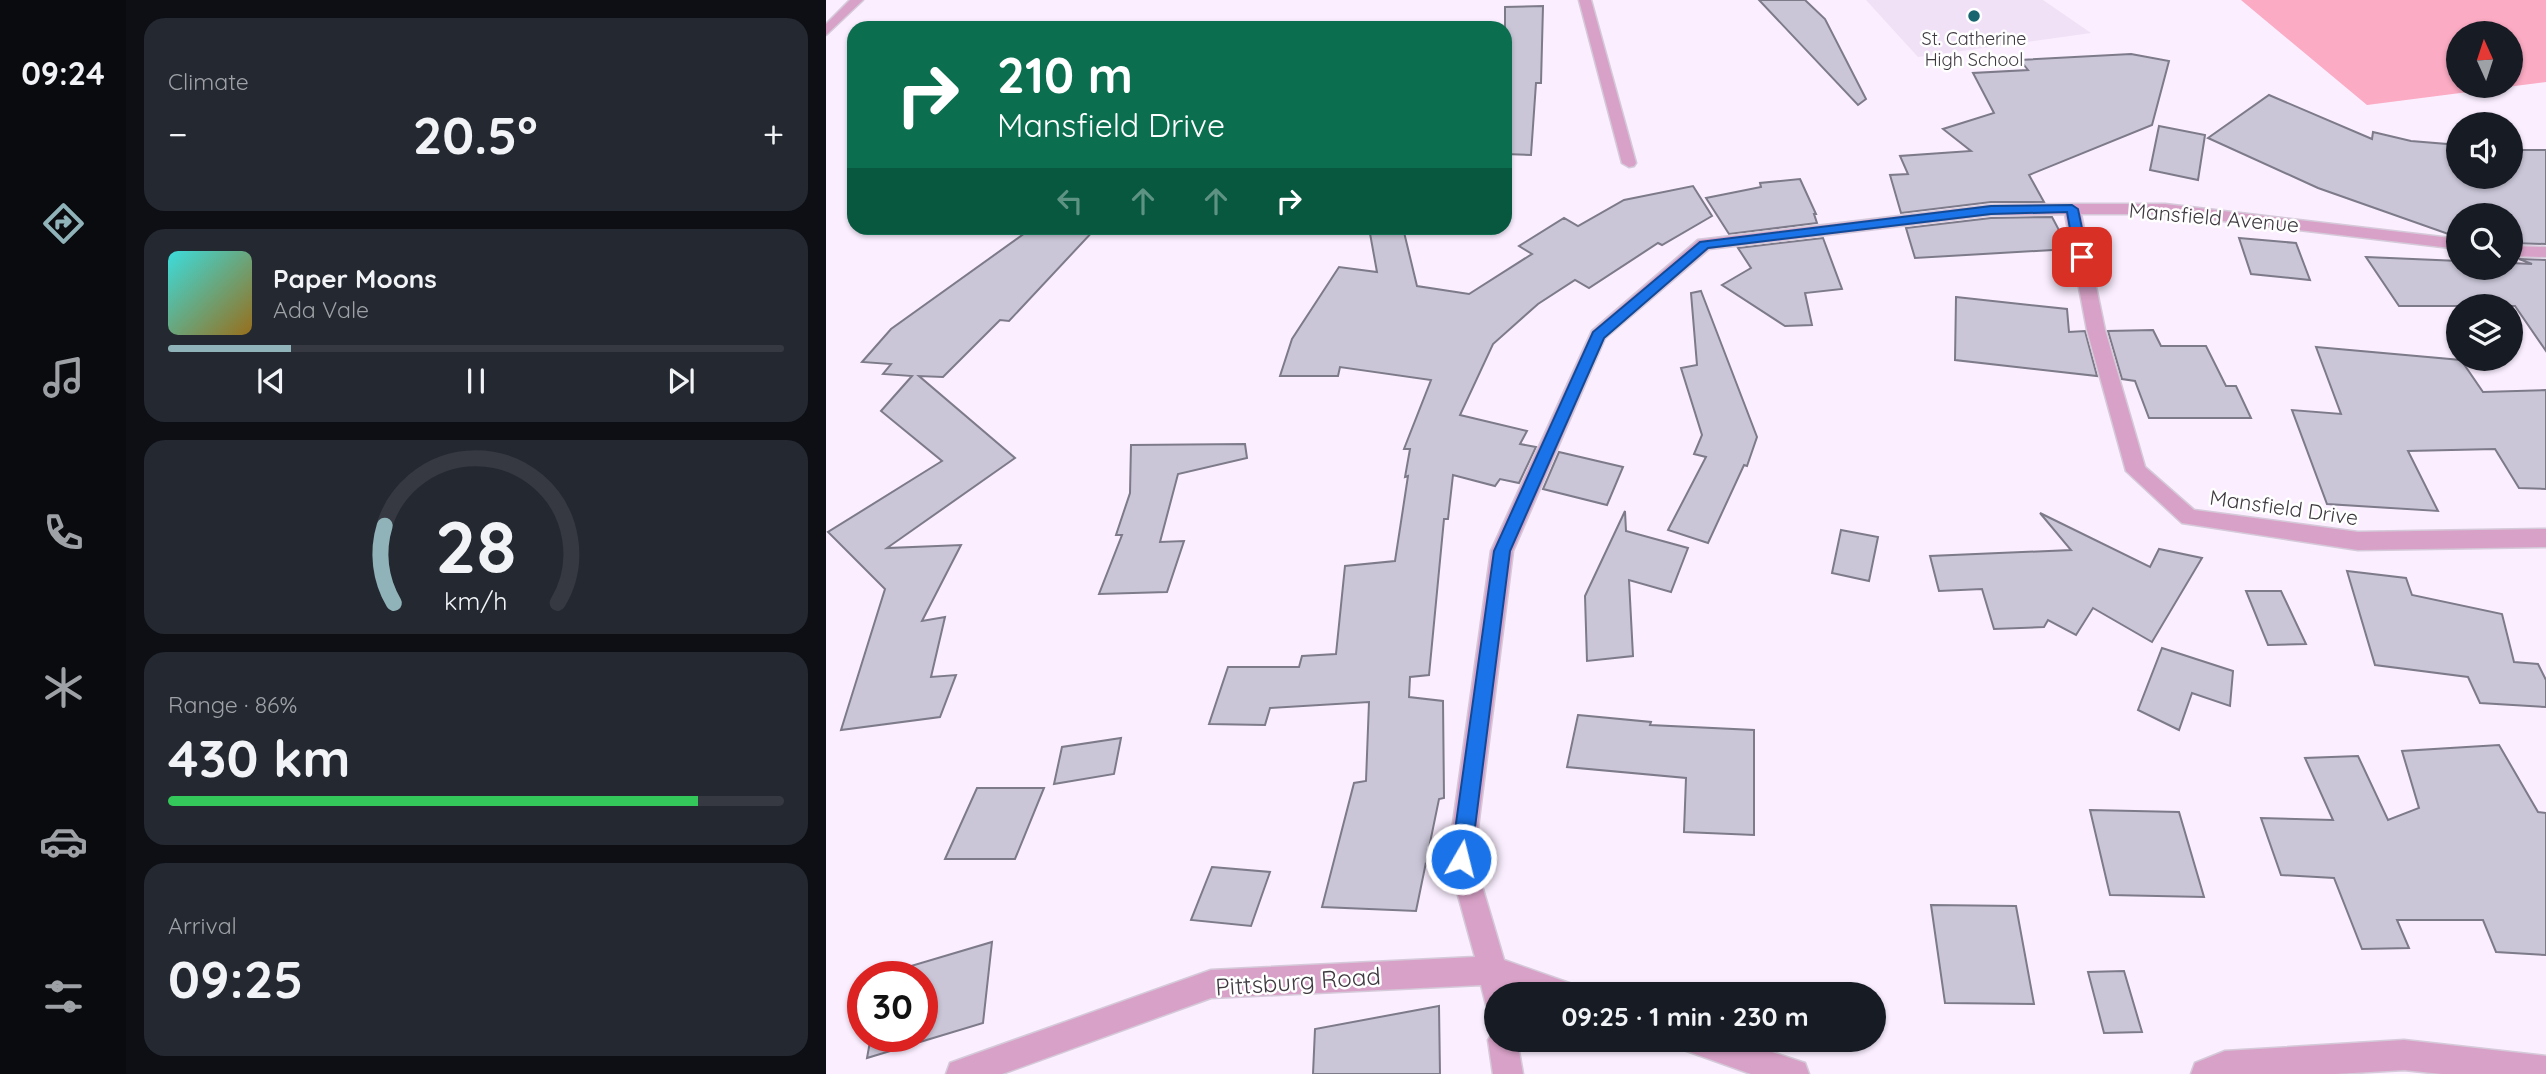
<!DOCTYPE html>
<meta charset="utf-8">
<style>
:root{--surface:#171b24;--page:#242831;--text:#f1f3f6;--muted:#9ea1a6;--line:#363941;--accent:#8fb3b9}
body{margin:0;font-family:Quicksand,sans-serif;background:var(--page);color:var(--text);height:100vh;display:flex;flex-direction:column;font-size:26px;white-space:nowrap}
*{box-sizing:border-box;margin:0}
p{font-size:23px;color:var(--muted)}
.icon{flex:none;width:38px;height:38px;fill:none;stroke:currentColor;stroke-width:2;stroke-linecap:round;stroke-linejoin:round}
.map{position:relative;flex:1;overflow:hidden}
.panel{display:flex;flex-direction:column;gap:18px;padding:18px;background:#0d0f14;width:700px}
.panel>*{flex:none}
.banner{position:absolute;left:21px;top:21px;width:665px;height:214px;border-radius:21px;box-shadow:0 2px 5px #0004;background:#0b6e4f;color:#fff;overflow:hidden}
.needle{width:46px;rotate:357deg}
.buttons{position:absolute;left:1620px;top:21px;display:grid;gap:14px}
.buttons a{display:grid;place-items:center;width:77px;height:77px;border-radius:50%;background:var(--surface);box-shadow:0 2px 5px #0004;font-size:35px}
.speed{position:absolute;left:21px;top:961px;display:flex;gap:14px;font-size:35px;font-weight:700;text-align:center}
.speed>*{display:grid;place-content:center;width:91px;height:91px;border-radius:50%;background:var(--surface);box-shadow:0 2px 5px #0004;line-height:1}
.speed .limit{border:10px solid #d22;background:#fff;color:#111}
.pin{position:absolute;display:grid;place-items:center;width:60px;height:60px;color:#fff;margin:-30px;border-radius:14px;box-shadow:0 4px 10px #0006}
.me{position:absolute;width:77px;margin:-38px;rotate:8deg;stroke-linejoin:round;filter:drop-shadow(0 0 5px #0008)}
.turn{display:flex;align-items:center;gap:24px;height:147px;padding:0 35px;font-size:32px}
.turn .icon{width:91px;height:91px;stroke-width:2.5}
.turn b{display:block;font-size:49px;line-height:60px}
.lanes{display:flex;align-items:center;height:66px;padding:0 35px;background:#0003;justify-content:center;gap:35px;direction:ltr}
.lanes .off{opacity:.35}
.big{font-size:52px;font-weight:700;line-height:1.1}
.panel .widget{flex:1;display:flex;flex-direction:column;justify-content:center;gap:10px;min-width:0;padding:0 24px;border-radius:21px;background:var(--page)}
.panel .dial{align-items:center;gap:0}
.dial svg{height:182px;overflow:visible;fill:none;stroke:var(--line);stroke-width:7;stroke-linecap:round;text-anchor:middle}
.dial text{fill:var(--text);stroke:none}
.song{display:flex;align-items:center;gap:21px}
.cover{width:84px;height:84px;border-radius:10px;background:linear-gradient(135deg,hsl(180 70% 55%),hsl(40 70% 35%))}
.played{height:7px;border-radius:4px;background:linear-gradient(90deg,var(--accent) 20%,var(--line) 20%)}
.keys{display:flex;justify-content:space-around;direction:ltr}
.heat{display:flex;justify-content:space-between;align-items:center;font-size:38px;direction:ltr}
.charge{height:10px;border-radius:5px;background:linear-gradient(90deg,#34c759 86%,var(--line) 0)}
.trip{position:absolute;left:658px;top:982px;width:402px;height:70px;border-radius:35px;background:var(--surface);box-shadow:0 2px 5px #0004;font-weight:700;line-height:70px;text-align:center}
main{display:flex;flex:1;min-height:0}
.dock{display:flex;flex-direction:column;width:126px;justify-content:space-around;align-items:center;background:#090b0e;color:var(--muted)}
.dock .icon{width:49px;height:49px}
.dock .selected{color:var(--accent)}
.dock b{font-size:32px;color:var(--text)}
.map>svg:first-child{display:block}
</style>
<main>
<nav class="dock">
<b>09:24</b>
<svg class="icon selected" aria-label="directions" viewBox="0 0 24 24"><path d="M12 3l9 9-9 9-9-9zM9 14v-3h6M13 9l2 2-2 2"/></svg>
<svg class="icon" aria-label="music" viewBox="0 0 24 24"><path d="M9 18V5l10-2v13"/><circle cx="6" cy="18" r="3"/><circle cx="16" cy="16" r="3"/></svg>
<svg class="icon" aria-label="phone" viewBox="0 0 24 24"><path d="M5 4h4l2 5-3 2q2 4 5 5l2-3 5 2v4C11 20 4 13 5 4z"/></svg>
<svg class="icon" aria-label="climate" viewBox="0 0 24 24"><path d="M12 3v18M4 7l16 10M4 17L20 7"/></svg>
<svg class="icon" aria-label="car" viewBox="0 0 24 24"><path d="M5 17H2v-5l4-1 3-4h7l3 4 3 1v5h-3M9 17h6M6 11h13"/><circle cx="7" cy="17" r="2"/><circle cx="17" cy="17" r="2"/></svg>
<svg class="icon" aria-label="filters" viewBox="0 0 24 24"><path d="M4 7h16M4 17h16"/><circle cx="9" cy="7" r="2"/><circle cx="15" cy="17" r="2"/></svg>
</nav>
<section class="panel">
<div class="widget"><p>Climate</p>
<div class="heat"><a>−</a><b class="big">20.5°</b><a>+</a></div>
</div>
<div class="widget">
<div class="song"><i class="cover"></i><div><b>Paper Moons</b><p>Ada Vale</p></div></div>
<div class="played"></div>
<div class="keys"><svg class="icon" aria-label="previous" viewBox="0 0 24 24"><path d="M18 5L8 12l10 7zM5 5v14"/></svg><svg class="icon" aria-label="pause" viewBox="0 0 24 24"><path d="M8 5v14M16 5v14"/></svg><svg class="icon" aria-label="next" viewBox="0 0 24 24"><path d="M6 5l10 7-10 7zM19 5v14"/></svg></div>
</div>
<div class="widget dial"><svg viewBox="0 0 100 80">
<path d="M14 69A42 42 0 1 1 86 69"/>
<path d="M14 69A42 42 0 0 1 10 35" stroke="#8fb3b9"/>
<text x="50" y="56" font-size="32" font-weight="700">28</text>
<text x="50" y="72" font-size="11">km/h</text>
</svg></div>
<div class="widget"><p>Range · 86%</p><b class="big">430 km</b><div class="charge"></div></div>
<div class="widget"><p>Arrival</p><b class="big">09:25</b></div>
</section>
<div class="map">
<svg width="1720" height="1074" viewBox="0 0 1720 1074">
<rect width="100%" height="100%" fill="#faeeff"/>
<path fill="#f1e1f7" d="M 1040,0 L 1217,0 L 1265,33 L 1092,57 Z"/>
<path fill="#fbabc3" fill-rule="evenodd" d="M 1415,0 L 1720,0 L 1720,82 L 1541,105 ZM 1633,33 L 1685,33 L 1685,86 L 1633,86 Z"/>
<g fill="#cac6d8" stroke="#7d7a8a" stroke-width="2">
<path d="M 933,0 L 979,0 L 999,19 L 1040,99 L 1032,105 Z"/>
<path d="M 717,6 L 715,83 L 710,83 L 705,155 L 679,154 L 679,7 Z"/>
<path d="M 1305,54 L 1343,61 L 1326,125 L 1203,175 L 1218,202 L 1165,202 L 1075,213 L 1064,175 L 1082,174 L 1074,156 L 1145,151 L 1117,129 L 1168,113 L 1147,73 L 1202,70 L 1194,60 Z"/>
<path d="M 1443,95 L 1546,139 L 1547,132 L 1585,141 L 1633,145 L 1633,177 L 1685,177 L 1685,150 L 1720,150 L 1720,244 L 1685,243 L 1685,215 L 1633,215 L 1633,236 L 1628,236 L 1492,188 L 1382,138 Z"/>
<path d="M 1333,126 L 1379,135 L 1372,180 L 1324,170 Z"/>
<path d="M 974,179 L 990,214 L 988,214 L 991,223 L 903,234 L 880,198 L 935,187 L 934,183 Z"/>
<path d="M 867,186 L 886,216 L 836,245 L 832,243 L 763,288 L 749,280 L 712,304 L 667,344 L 634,415 L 701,431 L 694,444 L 710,447 L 693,483 L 674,479 L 669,486 L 627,475 L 622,519 L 618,519 L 603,675 L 584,677 L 583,697 L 617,701 L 618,798 L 613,799 L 590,911 L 496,907 L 528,783 L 540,781 L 543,702 L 444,708 L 439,725 L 383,724 L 402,667 L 473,667 L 476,656 L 510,654 L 519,566 L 569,561 L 582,476 L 579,477 L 584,449 L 578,449 L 605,380 L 514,367 L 512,376 L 454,376 L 466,339 L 513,267 L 551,272 L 543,228 L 577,228 L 591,286 L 643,294 L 706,254 L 693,246 L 738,218 L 752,226 L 798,200 Z"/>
<path d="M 1226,217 L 1243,249 L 1089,258 L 1080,228 L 1165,218 Z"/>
<path d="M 206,228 L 270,228 L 183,321 L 174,320 L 117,377 L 93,376 L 189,458 L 61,548 L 135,545 L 96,621 L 119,617 L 105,677 L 130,675 L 114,717 L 15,730 L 59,589 L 2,532 L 116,461 L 55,411 L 86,376 L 57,374 L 65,364 L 36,362 L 65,329 Z"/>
<path d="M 997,238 L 1016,289 L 979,293 L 986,325 L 959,326 L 896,285 L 925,268 L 912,248 Z"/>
<path d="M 1413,238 L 1470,243 L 1484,280 L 1425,274 Z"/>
<path d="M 1540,257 L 1633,261 L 1633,268 L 1685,268 L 1685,263 L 1706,264 L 1693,259 L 1720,260 L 1720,351 L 1689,306 L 1573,306 Z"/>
<path d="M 875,291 L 931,437 L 921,466 L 918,465 L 882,543 L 842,530 L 880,457 L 868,454 L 876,435 L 855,368 L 871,365 L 865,293 Z"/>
<path d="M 1130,297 L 1241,309 L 1243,332 L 1259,331 L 1271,376 L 1129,360 Z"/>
<path d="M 1327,330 L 1335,346 L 1380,346 L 1400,386 L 1410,386 L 1425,418 L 1323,418 L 1309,381 L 1296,379 L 1282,331 Z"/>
<path d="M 1490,347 L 1635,360 L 1657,392 L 1720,390 L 1720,489 L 1693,488 L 1669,449 L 1582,451 L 1612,511 L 1501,504 L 1466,410 L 1515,414 Z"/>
<path d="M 419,444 L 421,458 L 352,474 L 334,542 L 358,541 L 341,592 L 273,594 L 296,535 L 290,535 L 304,493 L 305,445 Z"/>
<path d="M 733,452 L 797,467 L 781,505 L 717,489 Z"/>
<path d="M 799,511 L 800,531 L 862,548 L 845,592 L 803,580 L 807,656 L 761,661 L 759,596 Z"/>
<path d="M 1214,513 L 1324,567 L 1333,549 L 1376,558 L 1326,642 L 1267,608 L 1250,635 L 1222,620 L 1218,627 L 1168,629 L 1156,589 L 1113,591 L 1104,556 L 1245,550 Z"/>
<path d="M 1015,530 L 1052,537 L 1043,581 L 1006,573 Z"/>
<path d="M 1521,571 L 1580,578 L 1586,595 L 1676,614 L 1688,662 L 1712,664 L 1720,680 L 1720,707 L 1654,703 L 1642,677 L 1549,665 Z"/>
<path d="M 1420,591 L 1455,591 L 1480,644 L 1442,645 Z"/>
<path d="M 1336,648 L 1407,671 L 1404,706 L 1366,693 L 1353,730 L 1312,710 Z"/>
<path d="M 752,715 L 825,722 L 824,725 L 928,730 L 928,835 L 858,832 L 860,778 L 741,767 Z"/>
<path d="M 295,738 L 288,774 L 228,784 L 236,747 Z"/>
<path d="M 1673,745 L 1712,812 L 1720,813 L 1720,955 L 1670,952 L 1657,920 L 1571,920 L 1583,948 L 1536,949 L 1508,878 L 1455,875 L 1435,818 L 1507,820 L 1479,758 L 1532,756 L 1562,820 L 1593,808 L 1576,751 Z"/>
<path d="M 151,788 L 218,788 L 189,859 L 119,859 Z"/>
<path d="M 1264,810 L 1353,812 L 1378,897 L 1284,895 Z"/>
<path d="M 386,867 L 444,872 L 425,926 L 365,920 Z"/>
<path d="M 1105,905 L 1190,906 L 1208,1004 L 1119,1003 Z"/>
<path d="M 166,942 L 157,1023 L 41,1058 L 45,1036 L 96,1036 L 96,976 L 66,976 L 68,971 Z"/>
<path d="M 1298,971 L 1316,1032 L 1278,1033 L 1262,972 Z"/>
<path d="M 613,1006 L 614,1074 L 487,1074 L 489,1029 Z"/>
</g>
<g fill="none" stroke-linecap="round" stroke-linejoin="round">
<defs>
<g id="minor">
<path d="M 24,0 L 37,0 L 0,35 L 0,24 Z"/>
<path d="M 753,0 L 765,0 L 810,163 L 808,166 L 803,167 L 796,163 Z"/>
<path d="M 1246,204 L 1339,204 L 1633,239 L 1633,249 L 1339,214 L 1255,214 L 1279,330 L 1319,467 L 1368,510 L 1532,532 L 1720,529 L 1720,547 L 1532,550 L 1356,523 L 1300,471 L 1261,330 L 1239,214 L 1165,215 L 883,249 L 779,338 L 687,551 L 648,859 L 678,960 L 746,984 L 750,994 L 695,994 L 684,990 L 684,994 L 670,994 L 670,1009 L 660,1005 L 655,985 L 385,998 L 176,1074 L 120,1074 L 124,1063 L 135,1059 L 385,970 L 649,957 L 622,859 L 665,551 L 766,331 L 872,240 L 1165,205 Z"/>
<path d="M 1685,246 L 1720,247 L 1720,257 L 1685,256 Z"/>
<path d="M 670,1028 L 670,1040 L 691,1040 L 697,1074 L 667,1074 L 662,1040 Z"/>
<path d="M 853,1040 L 910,1040 L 979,1063 L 983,1074 L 925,1074 L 858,1050 Z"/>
<path d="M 1578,1040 L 1720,1056 L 1720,1074 L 1616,1074 L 1578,1070 L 1509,1074 L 1365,1074 L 1369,1063 L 1399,1051 Z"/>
</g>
</defs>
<use href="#minor" stroke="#d5cad9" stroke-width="3"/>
<use href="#minor" fill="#d8a1c7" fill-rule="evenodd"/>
</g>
<path fill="#1a73e8" stroke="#114b97" stroke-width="2" d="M 1246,205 L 1252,209 L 1262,257 L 1256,261 L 1249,257 L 1241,212 L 1165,214 L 882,248 L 778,338 L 684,551 L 645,859 L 642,866 L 635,869 L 628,866 L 625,859 L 668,551 L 767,332 L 874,242 L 1165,206 Z"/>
<circle fill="#18646f" stroke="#fff" stroke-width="2.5" cx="1148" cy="16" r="7"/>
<g text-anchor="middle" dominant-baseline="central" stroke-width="5" stroke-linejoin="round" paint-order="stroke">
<g font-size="18" fill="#3f3a40" stroke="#fff">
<text x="1148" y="38">St. Catherine<tspan x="1148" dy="21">High School</tspan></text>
</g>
<g font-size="21" fill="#3f3a40" stroke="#fff">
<text transform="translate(1388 217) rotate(5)">Mansfield Avenue</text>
<text transform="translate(1458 507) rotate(8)">Mansfield Drive</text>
</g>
<g font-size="24" fill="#3f3a40" stroke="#fff">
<text transform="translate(472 981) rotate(-4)">Pittsburg Road</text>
</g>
</g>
</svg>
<div class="buttons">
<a><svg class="needle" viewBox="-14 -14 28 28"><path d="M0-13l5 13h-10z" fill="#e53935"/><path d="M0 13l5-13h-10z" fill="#9ea1a6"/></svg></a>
<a><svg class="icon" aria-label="sound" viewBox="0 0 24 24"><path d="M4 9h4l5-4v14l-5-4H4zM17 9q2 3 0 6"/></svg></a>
<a><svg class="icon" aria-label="search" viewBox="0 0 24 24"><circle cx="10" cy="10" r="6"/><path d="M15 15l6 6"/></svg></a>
<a><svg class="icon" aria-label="layers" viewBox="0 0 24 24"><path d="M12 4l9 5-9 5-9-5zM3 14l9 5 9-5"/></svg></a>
</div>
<div class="speed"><div class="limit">30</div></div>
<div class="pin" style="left:1256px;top:257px;background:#d93025"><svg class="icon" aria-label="arrive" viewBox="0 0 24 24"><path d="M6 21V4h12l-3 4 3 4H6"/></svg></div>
<svg class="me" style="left:635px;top:859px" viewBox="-20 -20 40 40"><circle r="17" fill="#1a73e8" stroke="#fff" stroke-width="3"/><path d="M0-11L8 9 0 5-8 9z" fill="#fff"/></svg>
<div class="trip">09:25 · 1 min · 230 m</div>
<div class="banner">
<div class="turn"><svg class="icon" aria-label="right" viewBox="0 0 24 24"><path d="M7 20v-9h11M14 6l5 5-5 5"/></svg><div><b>210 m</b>Mansfield Drive</div></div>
<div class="lanes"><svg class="icon off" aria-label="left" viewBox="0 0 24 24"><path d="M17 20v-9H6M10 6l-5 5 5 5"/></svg><svg class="icon off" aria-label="ahead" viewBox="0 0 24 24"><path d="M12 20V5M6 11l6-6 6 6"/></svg><svg class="icon off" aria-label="ahead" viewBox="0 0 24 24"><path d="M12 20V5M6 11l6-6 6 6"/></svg><svg class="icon" aria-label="right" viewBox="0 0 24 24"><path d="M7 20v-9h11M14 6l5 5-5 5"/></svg></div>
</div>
</div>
</main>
